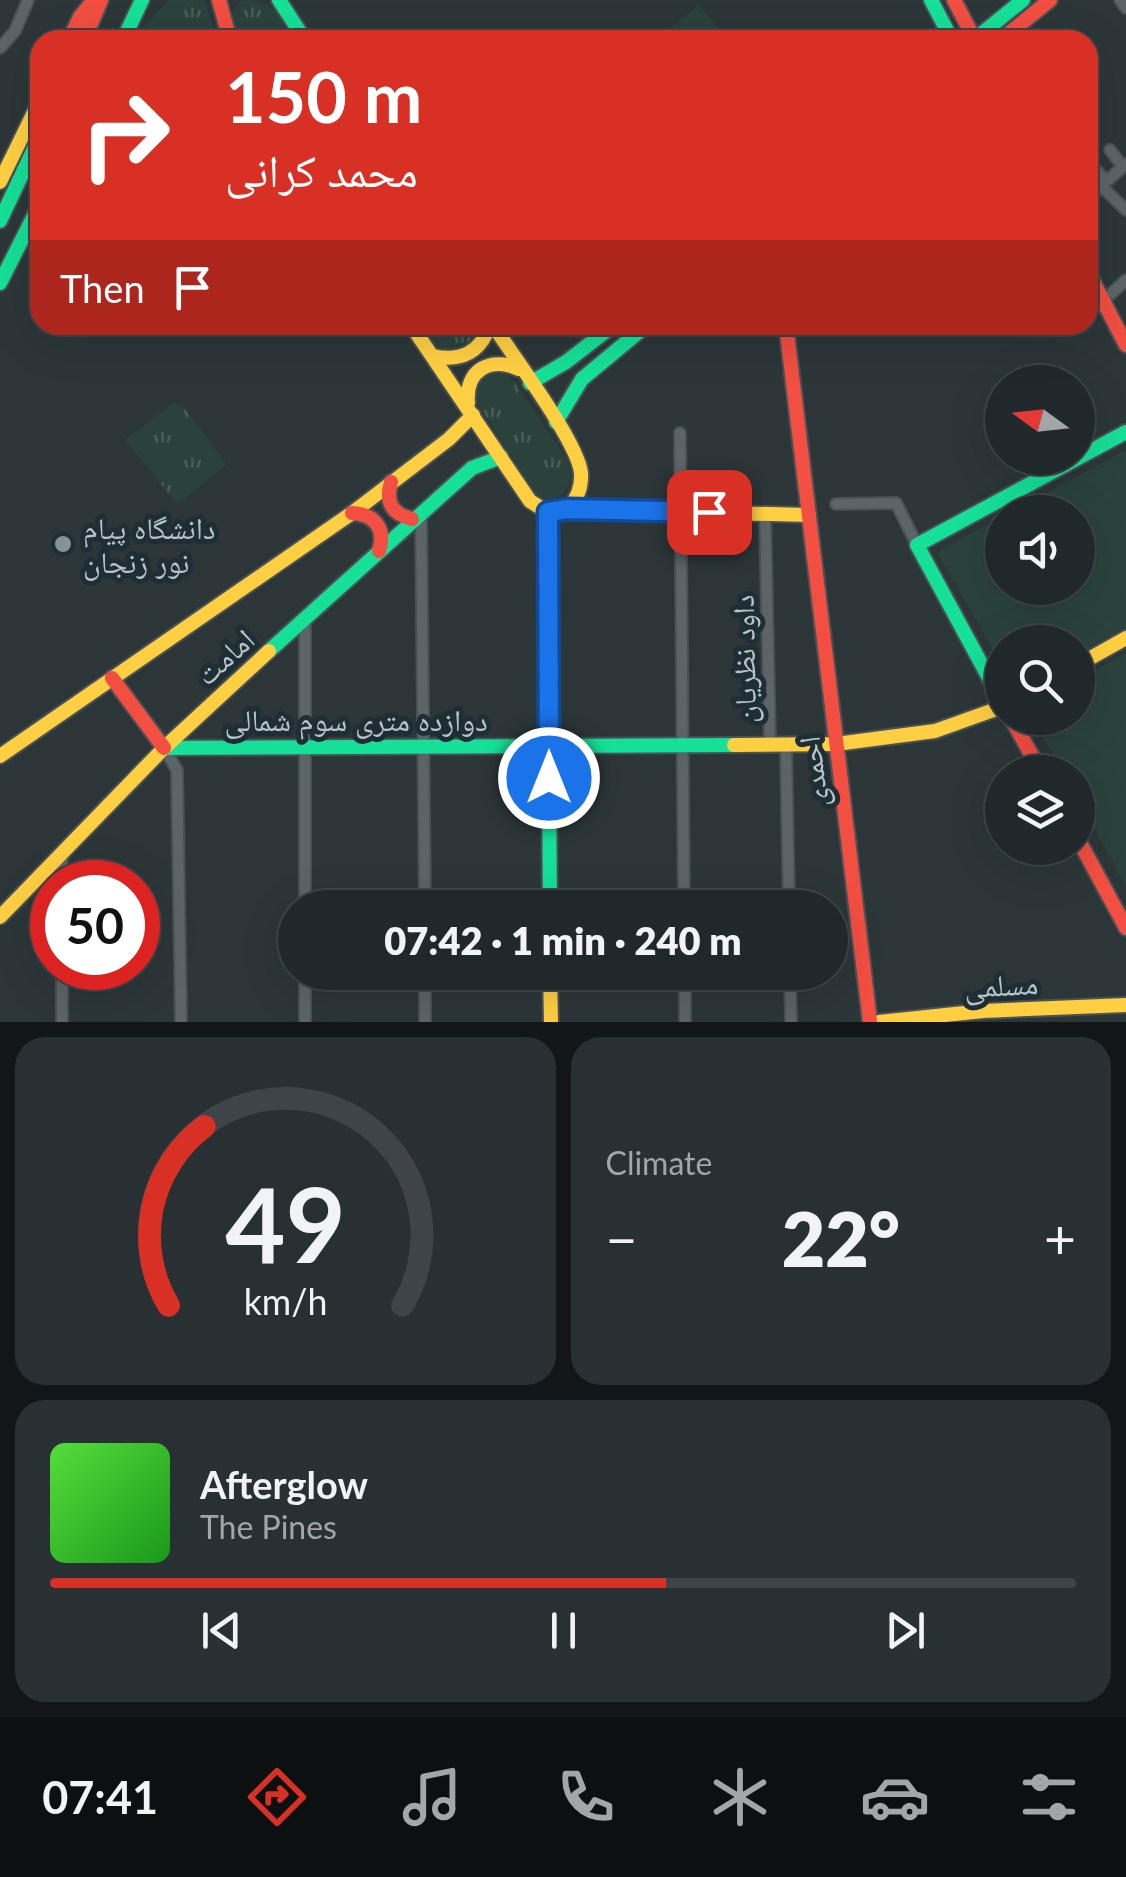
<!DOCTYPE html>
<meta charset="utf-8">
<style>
:root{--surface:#21282b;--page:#293033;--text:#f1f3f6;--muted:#a2a6a9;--line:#3e4447;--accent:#d93025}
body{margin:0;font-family:Lato,"Noto Naskh Arabic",sans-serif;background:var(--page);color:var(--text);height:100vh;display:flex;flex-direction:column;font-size:38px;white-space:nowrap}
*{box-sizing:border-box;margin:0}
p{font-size:32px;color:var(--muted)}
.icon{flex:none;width:55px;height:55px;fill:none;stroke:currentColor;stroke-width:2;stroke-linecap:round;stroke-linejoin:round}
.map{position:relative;height:1022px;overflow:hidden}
.sheet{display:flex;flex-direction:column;gap:15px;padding:15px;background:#121618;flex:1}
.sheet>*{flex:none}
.guide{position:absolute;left:30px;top:30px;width:1068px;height:305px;border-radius:30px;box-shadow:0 10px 40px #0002,0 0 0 2px var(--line);background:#d93025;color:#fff;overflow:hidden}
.needle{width:65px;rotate:285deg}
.buttons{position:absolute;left:985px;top:365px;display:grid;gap:20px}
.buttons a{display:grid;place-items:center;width:110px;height:110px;border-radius:50%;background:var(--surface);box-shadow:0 10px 40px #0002,0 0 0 2px var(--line);font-size:50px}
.speed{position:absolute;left:30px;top:860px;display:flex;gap:20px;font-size:50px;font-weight:700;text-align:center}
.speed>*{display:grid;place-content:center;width:130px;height:130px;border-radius:50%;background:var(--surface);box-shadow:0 10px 40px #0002,0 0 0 2px var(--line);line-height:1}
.speed .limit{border:15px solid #d22;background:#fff;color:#111}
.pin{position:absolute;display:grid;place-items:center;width:85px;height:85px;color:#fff;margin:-42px;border-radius:20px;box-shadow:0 5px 15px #0006}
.me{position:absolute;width:110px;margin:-55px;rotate:0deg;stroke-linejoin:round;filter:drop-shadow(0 0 8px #0008)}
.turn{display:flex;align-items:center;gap:35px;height:210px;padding:0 30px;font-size:45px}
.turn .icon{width:130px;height:130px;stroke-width:2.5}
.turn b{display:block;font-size:70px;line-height:85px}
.then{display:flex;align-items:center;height:95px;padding:0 30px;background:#0003;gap:20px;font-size:38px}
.big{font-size:75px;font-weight:800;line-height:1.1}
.sheet .widget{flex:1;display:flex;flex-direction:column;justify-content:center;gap:15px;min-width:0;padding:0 35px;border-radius:30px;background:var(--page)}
.sheet .dial{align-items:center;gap:0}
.dial svg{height:260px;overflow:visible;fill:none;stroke:var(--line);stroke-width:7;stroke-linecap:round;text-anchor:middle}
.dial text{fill:var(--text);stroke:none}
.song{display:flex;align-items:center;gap:30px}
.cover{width:120px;height:120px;border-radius:15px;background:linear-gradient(135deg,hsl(110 70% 55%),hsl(120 70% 35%))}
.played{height:10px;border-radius:5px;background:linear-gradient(90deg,var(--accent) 60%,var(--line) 60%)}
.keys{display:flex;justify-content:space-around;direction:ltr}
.heat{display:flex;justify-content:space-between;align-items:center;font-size:55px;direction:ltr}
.sheet .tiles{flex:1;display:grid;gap:15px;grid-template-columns:1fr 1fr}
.widget:last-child{grid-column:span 2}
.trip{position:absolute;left:278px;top:890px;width:570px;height:100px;border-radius:50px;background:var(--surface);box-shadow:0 10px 40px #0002,0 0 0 2px var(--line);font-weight:800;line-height:100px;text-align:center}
.tabs{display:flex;height:160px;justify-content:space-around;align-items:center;background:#0d1011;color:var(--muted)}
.tabs .icon{width:70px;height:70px}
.tabs .on{color:var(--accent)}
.tabs b{font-size:45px;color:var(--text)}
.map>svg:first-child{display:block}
</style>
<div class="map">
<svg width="1126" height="1022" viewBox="0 0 1126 1022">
<defs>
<pattern id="grass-tufts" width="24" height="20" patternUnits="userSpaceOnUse" patternTransform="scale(2.5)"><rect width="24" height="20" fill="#2b423c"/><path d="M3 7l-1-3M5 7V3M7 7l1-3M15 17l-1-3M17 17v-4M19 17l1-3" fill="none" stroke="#485c57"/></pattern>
</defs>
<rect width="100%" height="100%" fill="#2c3639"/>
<g fill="url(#grass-tufts)">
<path d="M 168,0 L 204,0 L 217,40 C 186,22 171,30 138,33 Z"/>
<path d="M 242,0 C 275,0 278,14 295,40 L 237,40 C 231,23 228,14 242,0 Z"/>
<path d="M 422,325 L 484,325 C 480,340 459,362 441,352 C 433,347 427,333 422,325 Z"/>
<path d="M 496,371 L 506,373 L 514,381 L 567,460 L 573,476 L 562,496 L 542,500 L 535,492 L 476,402 C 473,386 481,376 496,371 Z"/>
<path d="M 174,403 L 183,406 L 226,464 L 181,502 L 176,503 L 126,440 Z"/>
</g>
<g fill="#2b423c">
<path d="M 699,5 L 727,40 L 656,40 Z"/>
<path d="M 1126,450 L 1126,628 L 1078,654 L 1078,642 L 1002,642 L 1002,666 L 937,552 L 1002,517 L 1002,588 L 1078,588 L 1078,512 L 1011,512 Z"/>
<path d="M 1126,653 L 1126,886 L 1078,799 L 1078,772 L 1063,772 L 1032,718 L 1078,718 L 1078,679 Z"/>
</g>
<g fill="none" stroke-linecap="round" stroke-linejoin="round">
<defs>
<g id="street">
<path d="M 1120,0 L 1126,8"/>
<path d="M 0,48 L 15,31 L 28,0"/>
<path d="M 1110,150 L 1123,167"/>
<path d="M 1088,161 L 1106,181"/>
<path d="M 1101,186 L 1126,210"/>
<path d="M 1088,198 L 1126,164"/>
<path d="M 1103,301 L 1126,280"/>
<path d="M 680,433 L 684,908"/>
<path d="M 836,504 L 896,503 L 917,545"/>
<path d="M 421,513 L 425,908"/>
<path d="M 765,513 L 770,744"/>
<path d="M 305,619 L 305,908"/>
<path d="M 786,744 L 789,908"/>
<path d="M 164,748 L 177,770 L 181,1022"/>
<path d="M 62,855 L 62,882"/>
<path d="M 62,968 L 62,1022"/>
<path d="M 425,972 L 425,1022"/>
<path d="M 685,972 L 685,1022"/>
<path d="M 790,972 L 791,1022"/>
<path d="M 305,1022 L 305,972"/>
</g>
<g id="fast">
<path d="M 279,0 L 305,40"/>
<path d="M 931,0 L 952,40"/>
<path d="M 123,40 L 142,0"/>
<path d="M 974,40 L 1023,0"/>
<path d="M 0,221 L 40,136"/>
<path d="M 0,283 L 40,204"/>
<path d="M 530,383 L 566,362 L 614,325"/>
<path d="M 556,422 L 582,379 L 647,325"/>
<path d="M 547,512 L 550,908"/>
<path d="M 269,651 L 472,468 L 501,457"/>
<path d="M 1002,702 L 917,545 L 1126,432"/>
<path d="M 164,748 L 734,745"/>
</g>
<g id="slow">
<path d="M 0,182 L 40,100"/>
<path d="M 411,325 L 530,501 L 547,512 L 568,509 C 577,498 582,488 581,473 C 578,442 513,356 493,325"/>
<path d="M 433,356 C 461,362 480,353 490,325"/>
<path d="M 468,403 C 465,370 490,356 519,369"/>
<path d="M 568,509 L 809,515"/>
<path d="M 1078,665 L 1126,638"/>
<path d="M 734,745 L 836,744 L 935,731 L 1002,707"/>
<path d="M 0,756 L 352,513 L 449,439 L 473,415"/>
<path d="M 0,917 L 164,748 L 269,651"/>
<path d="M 550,972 L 551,1022"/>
<path d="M 879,1022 L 983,1011 L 1126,1005"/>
</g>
<g id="jam">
<path d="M 219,0 L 230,40"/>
<path d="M 954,0 L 975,40"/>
<path d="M 69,40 L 80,17 L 94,0"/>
<path d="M 84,40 L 101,0"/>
<path d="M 159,40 L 191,40"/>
<path d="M 1001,40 L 1050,0"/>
<path d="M 1088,272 L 1126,345"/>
<path d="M 786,325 L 870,1022"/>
<path d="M 391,482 C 385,502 392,514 412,519"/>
<path d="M 352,513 C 375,514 386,529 379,551"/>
<path d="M 112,678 L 164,748"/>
<path d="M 1011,718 L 1041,772"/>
<path d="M 1078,839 L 1126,928"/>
</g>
</defs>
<use href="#street" stroke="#4a5154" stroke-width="14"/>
<use href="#fast" stroke="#4a5154" stroke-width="18"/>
<use href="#slow" stroke="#4a5154" stroke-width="18"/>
<use href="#jam" stroke="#4a5154" stroke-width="18"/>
<use href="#street" stroke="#5c6467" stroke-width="10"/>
<use href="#fast" stroke="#16e098" stroke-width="14"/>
<use href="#slow" stroke="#ffcf43" stroke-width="14"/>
<use href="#jam" stroke="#f24e42" stroke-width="14"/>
</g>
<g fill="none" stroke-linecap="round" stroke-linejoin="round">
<defs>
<path id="route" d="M 549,778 L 548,512 L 568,509 L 709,512"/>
</defs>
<use href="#route" stroke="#114b97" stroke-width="25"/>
<use href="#route" stroke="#1a73e8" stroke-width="18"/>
</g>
<circle fill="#869297" stroke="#1f2e34" stroke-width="4" cx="63" cy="544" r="10"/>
<g text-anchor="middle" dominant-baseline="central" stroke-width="10" stroke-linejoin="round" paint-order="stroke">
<g font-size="30" fill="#b6c4c9" stroke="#1f2e34" text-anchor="start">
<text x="83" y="527">دانشگاه پیام<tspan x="83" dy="34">نور زنجان</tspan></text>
</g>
<g font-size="30" fill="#b6c4c9" stroke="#1f2e34">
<text transform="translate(224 656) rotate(-42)">امامت</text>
<text transform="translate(743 659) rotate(-91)">داود نظریان</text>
<text x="356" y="719">دوازده متری سوم شمالی</text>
<text transform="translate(812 772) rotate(-97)">احمدی</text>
<text transform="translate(1001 984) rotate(-3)">مسلمی</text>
</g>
</g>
</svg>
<div class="buttons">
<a><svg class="needle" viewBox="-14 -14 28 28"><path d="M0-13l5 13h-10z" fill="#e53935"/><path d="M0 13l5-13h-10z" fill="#a2a6a9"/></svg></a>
<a><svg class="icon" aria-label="sound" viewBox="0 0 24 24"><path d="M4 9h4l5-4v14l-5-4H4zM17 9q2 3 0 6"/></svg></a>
<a><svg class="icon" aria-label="search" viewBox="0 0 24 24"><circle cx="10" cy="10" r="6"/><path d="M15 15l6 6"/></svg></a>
<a><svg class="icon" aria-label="layers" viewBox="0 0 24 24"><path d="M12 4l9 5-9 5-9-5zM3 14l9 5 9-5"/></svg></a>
</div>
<div class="speed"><div class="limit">50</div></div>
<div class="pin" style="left:709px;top:512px;background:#d93025"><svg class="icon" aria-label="arrive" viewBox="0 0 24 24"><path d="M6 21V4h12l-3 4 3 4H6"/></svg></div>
<svg class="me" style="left:549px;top:778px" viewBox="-20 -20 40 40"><circle r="17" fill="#1a73e8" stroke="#fff" stroke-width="3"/><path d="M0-11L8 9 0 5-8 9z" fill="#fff"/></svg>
<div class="trip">07:42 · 1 min · 240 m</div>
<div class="guide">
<div class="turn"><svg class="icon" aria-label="right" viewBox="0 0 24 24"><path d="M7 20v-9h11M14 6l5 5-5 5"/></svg><div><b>150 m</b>محمد کرانی</div></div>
<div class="then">Then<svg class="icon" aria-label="arrive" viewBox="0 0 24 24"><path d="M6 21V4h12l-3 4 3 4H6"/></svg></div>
</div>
</div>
<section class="sheet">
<div class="tiles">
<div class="widget dial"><svg viewBox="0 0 100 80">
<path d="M14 69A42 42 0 1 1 86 69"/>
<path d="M14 69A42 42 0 0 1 25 14" stroke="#d93025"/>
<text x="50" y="56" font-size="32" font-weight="700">49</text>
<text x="50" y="72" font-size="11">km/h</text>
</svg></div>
<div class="widget"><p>Climate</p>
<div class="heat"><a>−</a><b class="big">22°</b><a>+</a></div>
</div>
<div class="widget">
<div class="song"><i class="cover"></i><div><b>Afterglow</b><p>The Pines</p></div></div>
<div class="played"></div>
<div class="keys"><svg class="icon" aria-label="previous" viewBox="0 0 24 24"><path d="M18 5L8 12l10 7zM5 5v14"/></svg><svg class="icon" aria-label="pause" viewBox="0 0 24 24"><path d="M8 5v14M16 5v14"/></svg><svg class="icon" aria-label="next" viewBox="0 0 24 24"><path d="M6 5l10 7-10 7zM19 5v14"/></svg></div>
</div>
</div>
</section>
<nav class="tabs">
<b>07:41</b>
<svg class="icon on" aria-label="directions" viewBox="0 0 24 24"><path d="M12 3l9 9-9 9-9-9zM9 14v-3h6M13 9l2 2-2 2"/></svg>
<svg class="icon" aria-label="music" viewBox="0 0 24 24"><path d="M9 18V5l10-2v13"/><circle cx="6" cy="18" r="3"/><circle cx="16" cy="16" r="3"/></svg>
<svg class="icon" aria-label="phone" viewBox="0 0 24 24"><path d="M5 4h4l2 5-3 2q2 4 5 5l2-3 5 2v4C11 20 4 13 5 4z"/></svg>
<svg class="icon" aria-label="climate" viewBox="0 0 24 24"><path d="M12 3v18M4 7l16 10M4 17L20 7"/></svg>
<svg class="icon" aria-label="car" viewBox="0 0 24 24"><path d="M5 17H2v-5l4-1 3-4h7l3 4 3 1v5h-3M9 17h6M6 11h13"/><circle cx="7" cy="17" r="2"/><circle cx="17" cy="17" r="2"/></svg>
<svg class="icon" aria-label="filters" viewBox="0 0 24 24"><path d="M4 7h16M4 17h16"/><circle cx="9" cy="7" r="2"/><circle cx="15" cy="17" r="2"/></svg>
</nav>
